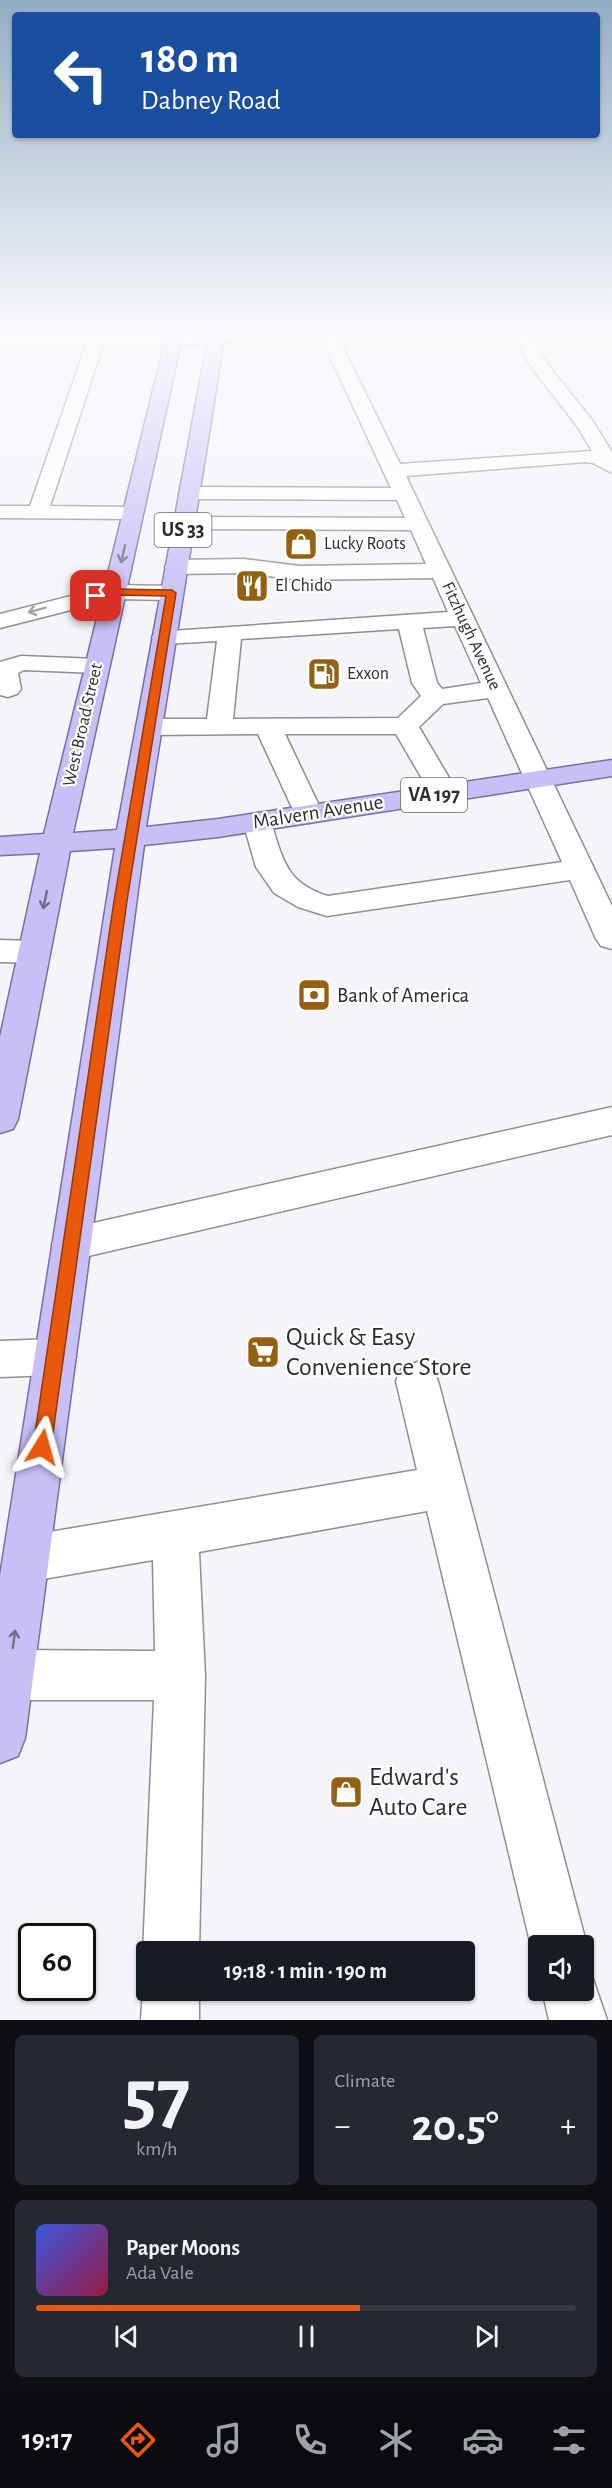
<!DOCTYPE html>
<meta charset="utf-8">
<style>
:root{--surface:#171b24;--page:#242831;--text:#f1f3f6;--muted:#9ea1a6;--line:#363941;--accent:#ea580c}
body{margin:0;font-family:"Alegreya Sans",sans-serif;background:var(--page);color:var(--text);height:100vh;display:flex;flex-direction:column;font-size:22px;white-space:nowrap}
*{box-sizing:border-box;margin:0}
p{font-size:20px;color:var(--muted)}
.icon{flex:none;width:33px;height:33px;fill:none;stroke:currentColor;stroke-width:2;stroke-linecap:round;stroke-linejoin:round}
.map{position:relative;height:2020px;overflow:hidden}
.sheet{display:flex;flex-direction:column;gap:15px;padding:15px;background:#0d0f14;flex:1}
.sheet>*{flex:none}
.top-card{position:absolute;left:12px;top:12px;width:588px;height:126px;border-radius:6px;box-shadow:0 2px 4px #0004;background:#1a4fa0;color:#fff;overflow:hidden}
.controls{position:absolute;left:528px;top:1935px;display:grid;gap:12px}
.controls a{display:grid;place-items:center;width:66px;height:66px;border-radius:6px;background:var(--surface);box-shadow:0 2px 4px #0004;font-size:30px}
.speed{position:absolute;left:18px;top:1923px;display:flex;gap:12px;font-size:30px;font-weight:700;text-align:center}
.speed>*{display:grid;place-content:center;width:78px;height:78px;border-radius:50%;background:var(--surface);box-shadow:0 2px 4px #0004;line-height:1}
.speed .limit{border:3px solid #111;border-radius:9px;background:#fff;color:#111}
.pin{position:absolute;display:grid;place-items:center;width:51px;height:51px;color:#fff;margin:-26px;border-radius:12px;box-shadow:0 3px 9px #0006}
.me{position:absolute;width:66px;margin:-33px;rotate:8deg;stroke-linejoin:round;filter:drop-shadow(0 0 4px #0008)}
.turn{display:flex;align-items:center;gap:21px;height:126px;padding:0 30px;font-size:27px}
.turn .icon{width:78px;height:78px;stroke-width:2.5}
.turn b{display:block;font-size:42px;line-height:51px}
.big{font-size:45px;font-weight:600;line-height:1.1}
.sheet .tile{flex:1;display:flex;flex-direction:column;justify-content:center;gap:9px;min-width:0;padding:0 21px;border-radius:9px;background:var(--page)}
.sheet .dial{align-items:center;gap:0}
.dial b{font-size:78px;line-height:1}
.song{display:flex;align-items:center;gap:18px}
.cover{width:72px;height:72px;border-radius:9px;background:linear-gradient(135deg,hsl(230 70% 55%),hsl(340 70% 35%))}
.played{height:6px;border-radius:3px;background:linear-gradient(90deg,var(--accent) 60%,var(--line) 60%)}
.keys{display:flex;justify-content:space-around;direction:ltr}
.heat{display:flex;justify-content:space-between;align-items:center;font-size:33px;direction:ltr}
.sheet .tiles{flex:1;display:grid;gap:15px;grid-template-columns:1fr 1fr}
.tile:last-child{grid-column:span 2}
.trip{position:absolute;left:136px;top:1941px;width:339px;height:60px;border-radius:6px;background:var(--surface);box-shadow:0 2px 4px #0004;font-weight:600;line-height:60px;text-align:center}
.tabs{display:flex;height:96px;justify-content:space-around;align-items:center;background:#090b0e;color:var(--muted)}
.tabs .icon{width:42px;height:42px}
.tabs .active{color:var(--accent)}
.tabs b{font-size:27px;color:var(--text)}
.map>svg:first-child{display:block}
</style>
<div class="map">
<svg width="612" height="2020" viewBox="0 0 612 2020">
<rect width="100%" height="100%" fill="#f4f4fa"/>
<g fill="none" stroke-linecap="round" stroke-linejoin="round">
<defs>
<g id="minor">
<path d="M 336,333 L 400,464 L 592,451 L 577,426 L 532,368 L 513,333 L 529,333 L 549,366 L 592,420 L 612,452 L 612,473 L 593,463 L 586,462 L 406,476 L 612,906 L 612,949 L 601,946 L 596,939 L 570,880 L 327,916 L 298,907 L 274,893 L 256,867 L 243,822 L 247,816 L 257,813 L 267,816 L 271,822 C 283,860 286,883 328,896 L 562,862 L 488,698 L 443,704 L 419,727 L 458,793 L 454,799 L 444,801 L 434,799 L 396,734 L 285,734 L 323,814 L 319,820 L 309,823 L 299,820 L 295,814 L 258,734 L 149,735 L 140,733 L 136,727 L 140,721 L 149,719 L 207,719 L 217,641 L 164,644 L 156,642 L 152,637 L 156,632 L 448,612 L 433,578 L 300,580 L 244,573 L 176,574 L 168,572 L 165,567 L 168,562 L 176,560 L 244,559 L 300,566 L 426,564 L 411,530 L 184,529 L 177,527 L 173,523 L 177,519 L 184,517 L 405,518 L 397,500 L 189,499 L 182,497 L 179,493 L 182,489 L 189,487 L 391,488 L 321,337 L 174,345 L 103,345 L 50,506 L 133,507 L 140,509 L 143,513 L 140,517 L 133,519 L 0,518 L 0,506 L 30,506 L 86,345 L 0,345 L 0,335 ZM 455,626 L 481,683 L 442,689 L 437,683 L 423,628 ZM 399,629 L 412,683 L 421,696 L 398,718 L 233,719 L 241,639 Z"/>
<path d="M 114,585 L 172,586 L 180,588 L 183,593 L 180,598 L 172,600 L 114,599 L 0,628 L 0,614 Z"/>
<path d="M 21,656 L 97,659 L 106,661 L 109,666 L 106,671 L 97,673 L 24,670 L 18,673 L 21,689 L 17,694 L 8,697 L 0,695 L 0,662 Z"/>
<path d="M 0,940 L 34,941 L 45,944 L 50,952 L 45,960 L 34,963 L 0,962 Z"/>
<path d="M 612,1107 L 612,1135 L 71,1260 L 57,1255 L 52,1244 L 57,1233 L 71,1228 Z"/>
<path d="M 55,1339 L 70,1344 L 76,1357 L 70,1370 L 55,1375 L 0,1377 L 0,1341 Z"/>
<path d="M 417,1362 L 432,1368 L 438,1381 L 587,1946 L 584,1954 L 584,1946 L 538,1946 L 538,1964 L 531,1946 L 427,1511 L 199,1552 L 205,1676 L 199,1952 L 147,1952 L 147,1961 L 143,1952 L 154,1700 L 9,1700 L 0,1696 L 0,1654 L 9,1650 L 155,1651 L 153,1560 L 26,1582 L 10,1575 L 3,1559 L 10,1543 L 26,1536 L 417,1470 L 396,1381 L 402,1368 Z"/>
<path d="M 584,1967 L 590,1970 L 607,2020 L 549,2020 L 542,1990 L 584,1990 Z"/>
<path d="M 147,1979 L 147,1990 L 199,1990 L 199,2020 L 141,2020 L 143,1990 Z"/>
</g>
<path id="major" d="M 167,333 L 183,333 L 73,833 L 117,830 L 209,333 L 225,333 L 146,827 L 218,819 L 612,760 L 612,776 L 218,837 L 144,845 L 25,1738 L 18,1756 L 0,1763 L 0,1576 L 115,848 L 70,851 L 18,1119 L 13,1129 L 0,1133 L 0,1037 L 40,853 L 0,855 L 0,837 L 44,834 Z"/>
</defs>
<use href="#minor" stroke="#8e8e94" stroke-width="3"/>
<use href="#major" stroke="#786faa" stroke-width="3"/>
<use href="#minor" fill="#fff" fill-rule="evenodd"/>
<use href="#major" fill="#c7bff5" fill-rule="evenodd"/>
</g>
<defs><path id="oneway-shaft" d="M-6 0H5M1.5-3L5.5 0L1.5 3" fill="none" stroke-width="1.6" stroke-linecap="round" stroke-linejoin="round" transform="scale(1.5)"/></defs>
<g stroke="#716e87">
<use href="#oneway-shaft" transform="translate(123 554) rotate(103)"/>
<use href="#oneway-shaft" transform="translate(45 900) rotate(102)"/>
<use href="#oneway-shaft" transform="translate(14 1639) rotate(-82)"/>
</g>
<use stroke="#a0a0a0" href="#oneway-shaft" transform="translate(37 610) rotate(165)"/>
<linearGradient id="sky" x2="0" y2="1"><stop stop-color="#94adc2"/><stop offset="0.54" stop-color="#fafafd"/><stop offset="1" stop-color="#fafafd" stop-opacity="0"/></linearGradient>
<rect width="612" height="616" fill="url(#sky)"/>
<path fill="#ea580c" stroke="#983908" stroke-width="1.5" d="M 114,589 L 172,590 L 176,593 L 127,901 L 51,1447 L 48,1453 L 42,1455 L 35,1453 L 33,1447 L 114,901 L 166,596 L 114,595 L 96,599 L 91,596 Z"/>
<defs>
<symbol id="shop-square" viewBox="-11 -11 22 22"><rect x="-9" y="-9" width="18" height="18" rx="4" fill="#946113" stroke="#fff"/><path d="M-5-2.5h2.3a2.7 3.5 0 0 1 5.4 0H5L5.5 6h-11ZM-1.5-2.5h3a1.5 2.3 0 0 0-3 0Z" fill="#fff"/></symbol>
<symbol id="restaurant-square" viewBox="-11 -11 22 22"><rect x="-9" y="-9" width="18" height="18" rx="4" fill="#946113" stroke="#fff"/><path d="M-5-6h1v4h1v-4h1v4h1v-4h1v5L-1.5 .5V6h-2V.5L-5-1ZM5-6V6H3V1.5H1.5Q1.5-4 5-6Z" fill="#fff"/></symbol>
<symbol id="fuel-square" viewBox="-11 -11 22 22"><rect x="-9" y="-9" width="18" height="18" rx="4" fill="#946113" stroke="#fff"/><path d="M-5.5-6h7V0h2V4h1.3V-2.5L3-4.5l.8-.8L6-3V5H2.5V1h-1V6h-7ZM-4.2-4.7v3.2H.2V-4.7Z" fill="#fff"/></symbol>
<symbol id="bank-square" viewBox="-11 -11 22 22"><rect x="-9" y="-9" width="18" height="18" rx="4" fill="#946113" stroke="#fff"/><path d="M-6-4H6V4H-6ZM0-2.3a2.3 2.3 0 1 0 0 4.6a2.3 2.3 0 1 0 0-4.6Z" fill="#fff"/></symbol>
<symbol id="supermarket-square" viewBox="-11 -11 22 22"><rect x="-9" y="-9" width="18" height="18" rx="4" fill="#946113" stroke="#fff"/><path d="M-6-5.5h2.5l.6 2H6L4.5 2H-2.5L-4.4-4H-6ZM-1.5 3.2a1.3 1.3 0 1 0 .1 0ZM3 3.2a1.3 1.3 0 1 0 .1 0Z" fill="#fff"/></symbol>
</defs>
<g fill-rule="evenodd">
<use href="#shop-square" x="282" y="525" width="38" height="38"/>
<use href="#restaurant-square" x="233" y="567" width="38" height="38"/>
<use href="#fuel-square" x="305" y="655" width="38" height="38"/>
<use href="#bank-square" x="295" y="976" width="38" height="38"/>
<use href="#supermarket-square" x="244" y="1333" width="38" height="38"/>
<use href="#shop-square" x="327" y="1773" width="38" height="38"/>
</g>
<g text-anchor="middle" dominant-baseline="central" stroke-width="4.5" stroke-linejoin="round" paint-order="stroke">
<g font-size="18" fill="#2b2b2d" stroke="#fff" text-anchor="start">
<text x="324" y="544">Lucky Roots</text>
<text x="275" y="586">El Chido</text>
<text x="347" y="674">Exxon</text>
</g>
<g font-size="18" fill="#2b2b2d" stroke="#fff">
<text transform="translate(471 636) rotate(65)">Fitzhugh Avenue</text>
<text transform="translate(83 725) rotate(-77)">West Broad Street</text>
</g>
<g fill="#fff" stroke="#6b6b6c" stroke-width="1.5">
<rect x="154.5" y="513" width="57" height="34" rx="4.5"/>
<rect x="401" y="778" width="66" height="34" rx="4.5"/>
</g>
<g font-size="20" font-weight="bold" fill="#2b2b2d">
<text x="183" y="530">US 33</text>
<text x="434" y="795">VA 197</text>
</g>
<g font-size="21" fill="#2b2b2d" stroke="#fff">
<text transform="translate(318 812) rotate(-9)">Malvern Avenue</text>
</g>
<g font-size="21" fill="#2b2b2d" stroke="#fff" text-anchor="start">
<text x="337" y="995">Bank of America</text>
</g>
<g font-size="26" fill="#2b2b2d" stroke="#fff" text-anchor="start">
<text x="286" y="1337">Quick &amp; Easy<tspan x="286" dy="30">Convenience Store</tspan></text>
<text x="369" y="1777">Edward's<tspan x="369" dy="30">Auto Care</tspan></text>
</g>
</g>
</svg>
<div class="controls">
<a><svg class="icon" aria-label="sound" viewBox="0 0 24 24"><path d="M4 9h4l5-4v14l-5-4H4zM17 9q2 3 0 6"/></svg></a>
</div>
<div class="speed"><div class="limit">60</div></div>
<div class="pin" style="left:96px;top:596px;background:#d93025"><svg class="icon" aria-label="arrive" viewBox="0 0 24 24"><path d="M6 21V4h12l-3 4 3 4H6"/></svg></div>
<svg class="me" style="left:42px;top:1447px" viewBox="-20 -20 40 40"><path d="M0-17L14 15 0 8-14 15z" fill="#ea580c" stroke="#fff" stroke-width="4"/></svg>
<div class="trip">19:18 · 1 min · 190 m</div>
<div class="top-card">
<div class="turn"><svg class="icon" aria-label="left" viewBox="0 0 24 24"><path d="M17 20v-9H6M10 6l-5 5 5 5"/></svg><div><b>180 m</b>Dabney Road</div></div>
</div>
</div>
<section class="sheet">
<div class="tiles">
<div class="tile dial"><b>57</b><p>km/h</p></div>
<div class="tile"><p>Climate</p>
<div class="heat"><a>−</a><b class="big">20.5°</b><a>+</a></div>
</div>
<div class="tile">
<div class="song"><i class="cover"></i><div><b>Paper Moons</b><p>Ada Vale</p></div></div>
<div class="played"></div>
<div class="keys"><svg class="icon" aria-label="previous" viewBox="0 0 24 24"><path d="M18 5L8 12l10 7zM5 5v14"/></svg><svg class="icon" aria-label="pause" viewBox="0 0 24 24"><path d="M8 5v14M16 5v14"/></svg><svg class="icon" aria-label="next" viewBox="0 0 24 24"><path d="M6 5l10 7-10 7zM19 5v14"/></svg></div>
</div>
</div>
</section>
<nav class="tabs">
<b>19:17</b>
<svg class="icon active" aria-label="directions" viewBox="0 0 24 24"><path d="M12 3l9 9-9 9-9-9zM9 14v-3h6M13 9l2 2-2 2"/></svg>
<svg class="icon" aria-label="music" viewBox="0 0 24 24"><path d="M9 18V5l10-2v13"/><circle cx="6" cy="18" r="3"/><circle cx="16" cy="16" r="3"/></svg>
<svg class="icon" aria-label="phone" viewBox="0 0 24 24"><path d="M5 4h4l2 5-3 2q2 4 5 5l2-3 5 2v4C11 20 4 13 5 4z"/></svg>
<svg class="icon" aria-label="climate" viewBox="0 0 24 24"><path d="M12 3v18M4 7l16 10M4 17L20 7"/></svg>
<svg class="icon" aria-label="car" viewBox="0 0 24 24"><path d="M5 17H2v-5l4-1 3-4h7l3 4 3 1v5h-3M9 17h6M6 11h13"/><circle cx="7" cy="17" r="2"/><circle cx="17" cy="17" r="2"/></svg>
<svg class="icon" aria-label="filters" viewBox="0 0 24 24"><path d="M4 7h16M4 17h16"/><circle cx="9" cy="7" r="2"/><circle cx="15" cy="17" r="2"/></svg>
</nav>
